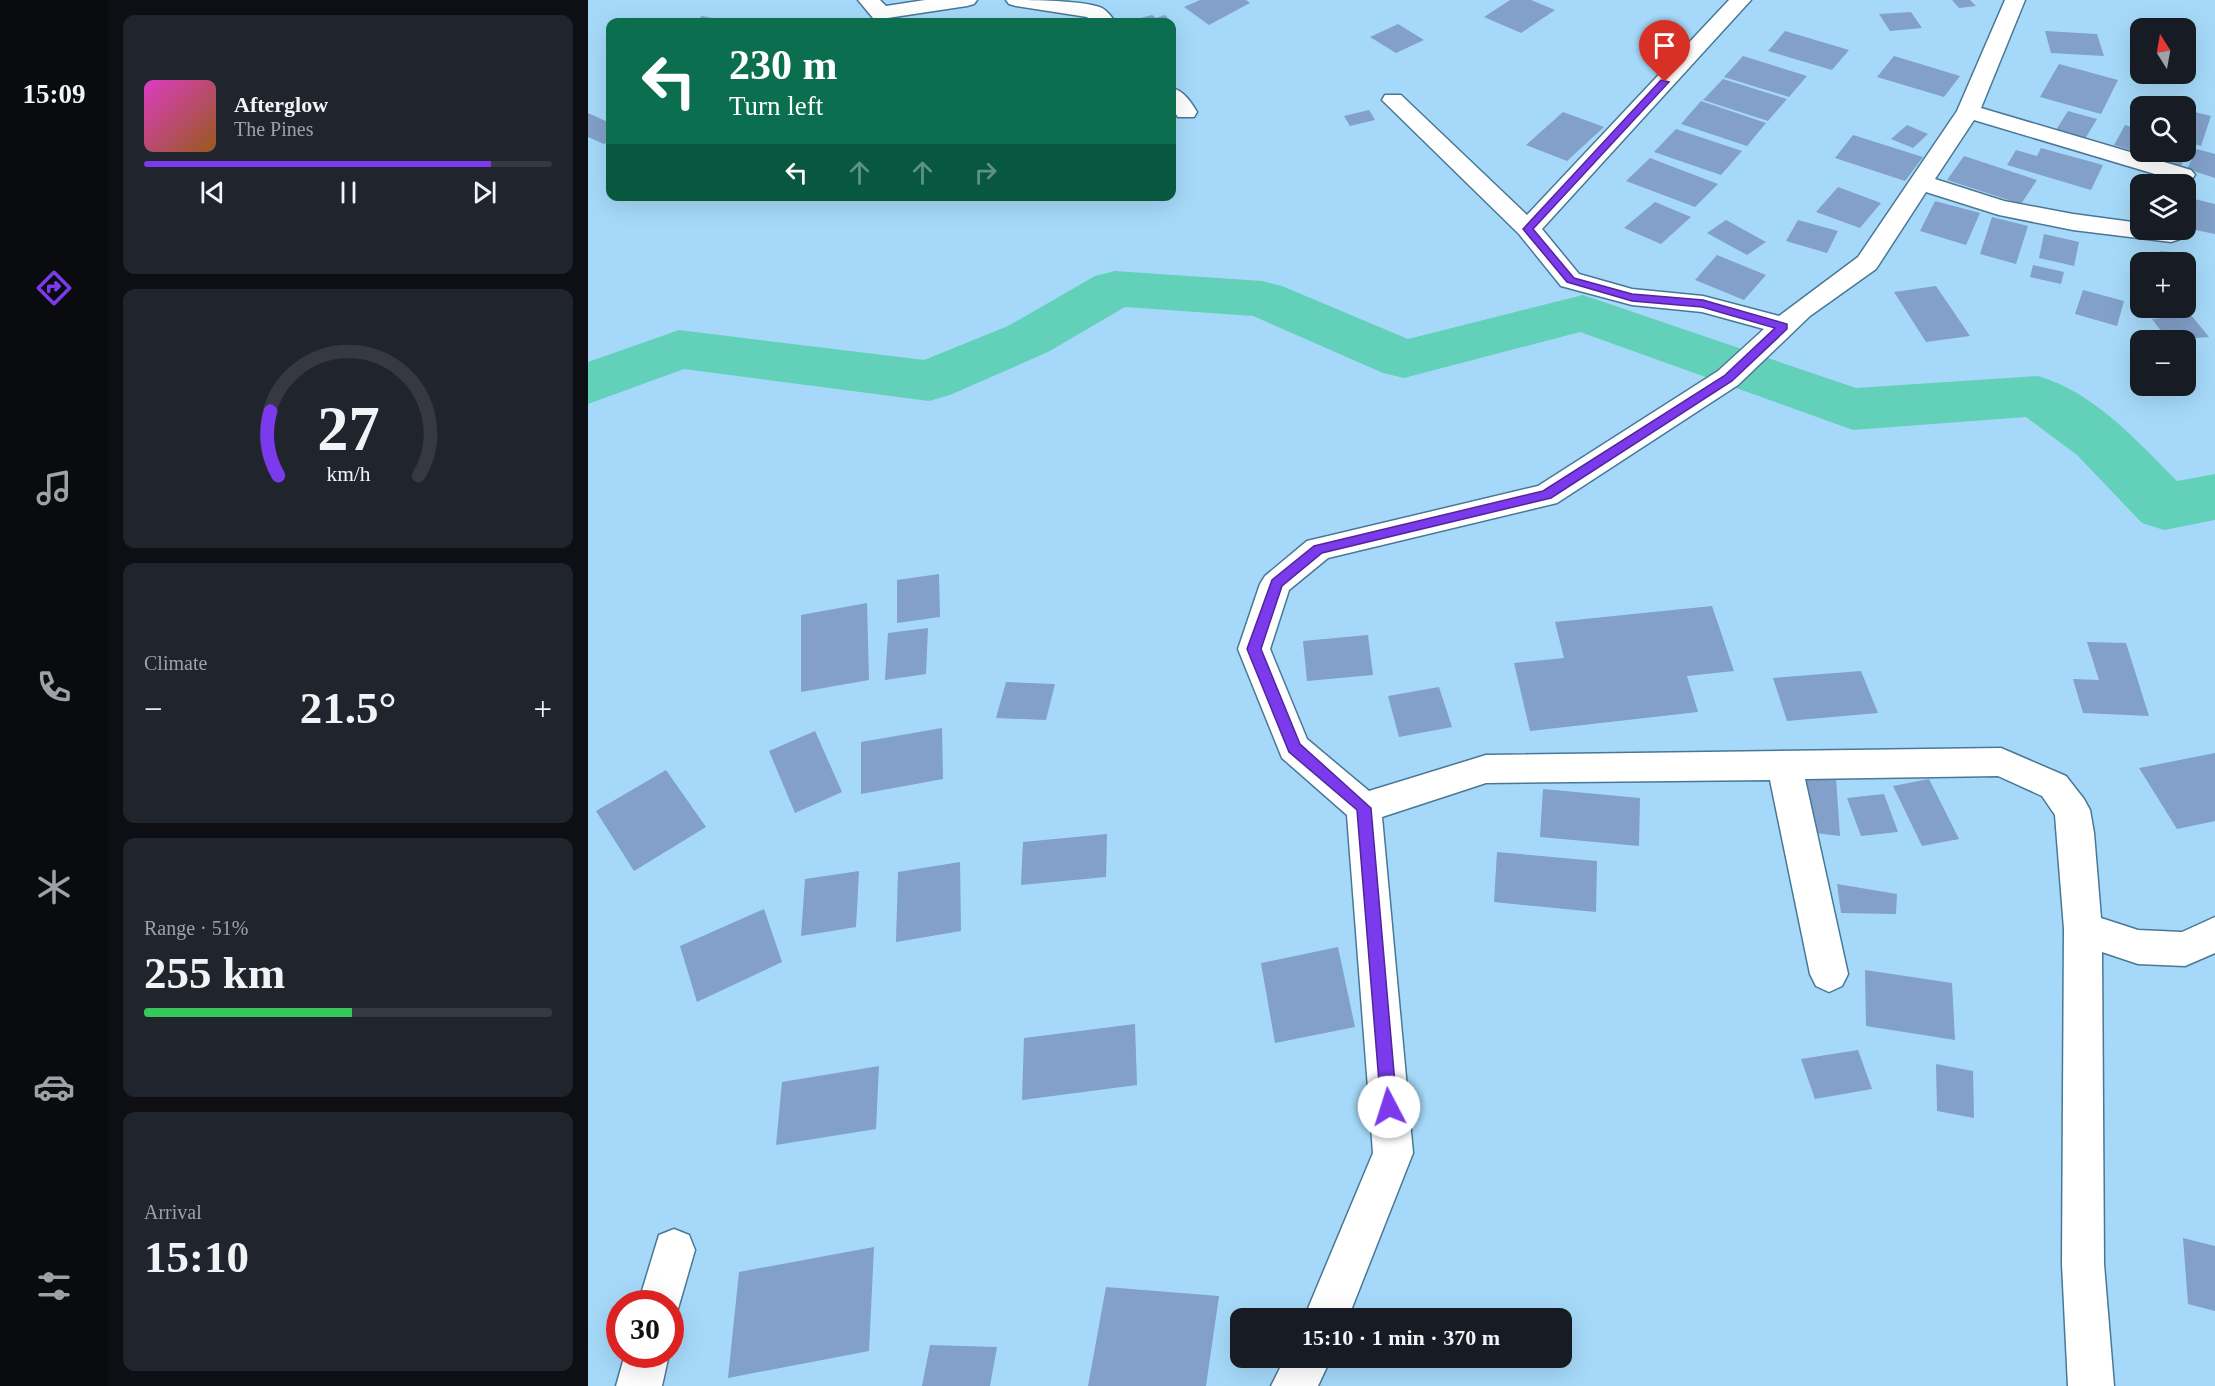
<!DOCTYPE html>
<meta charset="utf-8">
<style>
:root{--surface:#171b24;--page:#20242c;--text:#f1f3f6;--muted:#9ea1a6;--line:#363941;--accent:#7c3aed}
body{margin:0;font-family:"Times New Roman",serif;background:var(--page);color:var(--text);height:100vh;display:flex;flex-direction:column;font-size:22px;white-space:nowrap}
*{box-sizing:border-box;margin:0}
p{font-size:20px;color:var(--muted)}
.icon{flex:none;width:33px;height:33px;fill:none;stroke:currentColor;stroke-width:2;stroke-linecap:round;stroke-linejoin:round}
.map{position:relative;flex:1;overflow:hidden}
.side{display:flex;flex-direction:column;gap:15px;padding:15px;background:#0d0f14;width:480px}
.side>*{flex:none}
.hud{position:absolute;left:18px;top:18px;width:570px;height:183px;border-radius:12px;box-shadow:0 6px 24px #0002;background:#0b6e4f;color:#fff;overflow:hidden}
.needle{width:39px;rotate:349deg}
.fabs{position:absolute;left:1542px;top:18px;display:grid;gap:12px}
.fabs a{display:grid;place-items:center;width:66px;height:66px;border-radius:12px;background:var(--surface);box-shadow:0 6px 24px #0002;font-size:30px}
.speed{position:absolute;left:18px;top:1290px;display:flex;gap:12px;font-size:30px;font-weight:700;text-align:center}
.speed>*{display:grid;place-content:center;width:78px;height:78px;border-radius:50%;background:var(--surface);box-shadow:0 6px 24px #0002;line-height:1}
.speed .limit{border:9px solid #d22;background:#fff;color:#111}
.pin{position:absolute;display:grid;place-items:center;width:51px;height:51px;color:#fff;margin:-62px -26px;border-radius:50% 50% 50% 0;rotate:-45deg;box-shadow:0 0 6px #0007}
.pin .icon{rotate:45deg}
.me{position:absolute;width:66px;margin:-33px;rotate:355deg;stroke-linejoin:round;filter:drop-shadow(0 0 4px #0008)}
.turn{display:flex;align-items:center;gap:21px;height:126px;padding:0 24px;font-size:27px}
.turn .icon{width:78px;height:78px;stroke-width:2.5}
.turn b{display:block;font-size:42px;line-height:51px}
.lanes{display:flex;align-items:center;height:57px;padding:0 24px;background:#0003;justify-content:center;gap:30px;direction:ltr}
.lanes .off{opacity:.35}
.big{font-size:45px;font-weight:700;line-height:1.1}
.side .tile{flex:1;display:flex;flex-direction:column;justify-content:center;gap:9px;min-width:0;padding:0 21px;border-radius:12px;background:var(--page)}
.side .dial{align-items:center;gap:0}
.dial svg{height:156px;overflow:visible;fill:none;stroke:var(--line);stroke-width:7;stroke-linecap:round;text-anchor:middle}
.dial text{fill:var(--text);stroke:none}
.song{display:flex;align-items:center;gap:18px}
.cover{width:72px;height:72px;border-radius:9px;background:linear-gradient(135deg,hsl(310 70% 55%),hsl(30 70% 35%))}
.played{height:6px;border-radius:3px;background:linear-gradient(90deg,var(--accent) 85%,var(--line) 85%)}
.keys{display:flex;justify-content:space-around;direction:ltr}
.heat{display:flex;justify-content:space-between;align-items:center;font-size:33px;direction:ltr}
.charge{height:9px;border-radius:4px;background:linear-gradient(90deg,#34c759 51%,var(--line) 0)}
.trip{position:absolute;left:642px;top:1308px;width:342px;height:60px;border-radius:12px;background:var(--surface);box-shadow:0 6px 24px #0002;font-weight:700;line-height:60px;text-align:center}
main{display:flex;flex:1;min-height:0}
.tabs{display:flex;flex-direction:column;width:108px;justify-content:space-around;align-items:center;background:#090b0e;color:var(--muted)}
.tabs .icon{width:42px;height:42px}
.tabs .current{color:var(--accent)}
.tabs b{font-size:27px;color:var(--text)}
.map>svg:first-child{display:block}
</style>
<main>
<nav class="tabs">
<b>15:09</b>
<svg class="icon current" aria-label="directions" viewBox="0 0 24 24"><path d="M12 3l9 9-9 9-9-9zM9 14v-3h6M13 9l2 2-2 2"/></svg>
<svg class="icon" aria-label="music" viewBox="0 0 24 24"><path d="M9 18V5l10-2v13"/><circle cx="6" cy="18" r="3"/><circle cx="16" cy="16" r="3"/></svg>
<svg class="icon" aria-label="phone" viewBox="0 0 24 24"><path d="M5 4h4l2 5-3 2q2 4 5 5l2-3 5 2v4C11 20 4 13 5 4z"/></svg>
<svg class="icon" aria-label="climate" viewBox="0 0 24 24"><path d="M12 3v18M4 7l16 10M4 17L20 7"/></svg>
<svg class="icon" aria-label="car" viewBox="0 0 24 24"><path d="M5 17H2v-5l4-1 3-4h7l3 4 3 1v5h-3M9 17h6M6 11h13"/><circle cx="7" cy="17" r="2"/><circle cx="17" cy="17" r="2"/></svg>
<svg class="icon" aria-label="filters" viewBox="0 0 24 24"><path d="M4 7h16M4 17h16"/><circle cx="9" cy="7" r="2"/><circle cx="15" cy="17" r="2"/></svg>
</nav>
<section class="side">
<div class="tile">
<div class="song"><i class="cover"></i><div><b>Afterglow</b><p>The Pines</p></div></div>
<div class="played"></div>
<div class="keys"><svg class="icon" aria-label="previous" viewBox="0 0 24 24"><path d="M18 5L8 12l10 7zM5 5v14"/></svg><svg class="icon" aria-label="pause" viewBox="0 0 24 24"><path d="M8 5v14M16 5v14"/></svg><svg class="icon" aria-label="next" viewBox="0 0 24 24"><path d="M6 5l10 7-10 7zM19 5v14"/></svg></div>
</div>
<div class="tile dial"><svg viewBox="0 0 100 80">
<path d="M14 69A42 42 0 1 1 86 69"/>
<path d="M14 69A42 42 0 0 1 10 36" stroke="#7c3aed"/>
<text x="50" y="56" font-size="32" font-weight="700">27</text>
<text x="50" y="72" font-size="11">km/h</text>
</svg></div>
<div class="tile"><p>Climate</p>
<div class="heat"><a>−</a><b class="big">21.5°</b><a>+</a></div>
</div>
<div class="tile"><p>Range · 51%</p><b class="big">255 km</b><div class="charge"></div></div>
<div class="tile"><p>Arrival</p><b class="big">15:10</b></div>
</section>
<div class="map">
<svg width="1627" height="1386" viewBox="0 0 1627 1386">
<rect width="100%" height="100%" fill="#a6d9f9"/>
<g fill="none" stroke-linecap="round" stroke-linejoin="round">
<path fill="#63d1b9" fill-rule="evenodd" d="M 527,271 L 674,281 L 694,286 L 820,339 L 995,295 L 1268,388 L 1450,376 C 1506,392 1549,441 1589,481 L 1627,474 L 1627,520 L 1576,530 L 1554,523 L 1489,455 L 1438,417 L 1265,430 L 992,332 L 816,378 L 795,373 L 665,316 L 537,307 L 460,352 L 362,395 L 341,401 L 96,369 L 0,404 L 0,362 L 91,330 L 336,360 L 420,326 L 507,276 Z"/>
</g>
<g fill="#82a0ca">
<path d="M 612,0 L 658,0 L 662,3 L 621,25 L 596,7 Z"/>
<path d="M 922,0 L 943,0 L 967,10 L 933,33 L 896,17 Z"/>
<path d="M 1364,0 L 1382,0 L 1388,6 L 1371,8 Z"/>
<path d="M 1323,12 L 1334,28 L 1302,31 L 1291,14 Z"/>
<path d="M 564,15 L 568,18 L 577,15 L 583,21 L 547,22 L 545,20 Z"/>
<path d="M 114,16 L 140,21 L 140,22 L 106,22 Z"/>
<path d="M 810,24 L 836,40 L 808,53 L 782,37 Z"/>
<path d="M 1197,31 L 1261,50 L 1244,70 L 1180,51 Z"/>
<path d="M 1457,31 L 1509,34 L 1516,56 L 1463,53 Z"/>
<path d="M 1155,56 L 1219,76 L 1201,97 L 1136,77 Z"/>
<path d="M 1306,56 L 1372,76 L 1356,97 L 1289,77 Z"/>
<path d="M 1471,64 L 1530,80 L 1513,114 L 1452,97 Z"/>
<path d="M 1135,79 L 1199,99 L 1180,121 L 1115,100 Z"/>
<path d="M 1113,101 L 1178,123 L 1159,146 L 1093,124 Z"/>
<path d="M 781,110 L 787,120 L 762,126 L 756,116 Z"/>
<path d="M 1598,110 L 1623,116 L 1613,146 L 1598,142 Z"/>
<path d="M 1480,111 L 1509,119 L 1497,139 L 1468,130 Z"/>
<path d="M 975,112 L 1016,127 L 979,161 L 938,145 Z"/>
<path d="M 0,113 L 22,123 L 22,141 L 16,144 L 0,137 Z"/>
<path d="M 1319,125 L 1340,134 L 1325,148 L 1303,139 Z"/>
<path d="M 1537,125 L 1552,130 L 1552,152 L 1557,152 L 1556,154 L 1526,145 Z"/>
<path d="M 1088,129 L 1154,151 L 1133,175 L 1066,152 Z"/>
<path d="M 1265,135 L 1335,157 L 1317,181 L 1247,158 Z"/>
<path d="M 1598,146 L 1602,148 L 1592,168 L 1562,159 L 1566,152 L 1598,152 Z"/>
<path d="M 1453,148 L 1515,165 L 1503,190 L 1419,165 L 1428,150 L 1449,156 Z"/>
<path d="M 1609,149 L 1627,154 L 1627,178 L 1599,169 Z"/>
<path d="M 1376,156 L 1449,180 L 1433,204 L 1359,180 Z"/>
<path d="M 1062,158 L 1130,184 L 1107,207 L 1038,181 Z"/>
<path d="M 1250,187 L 1293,203 L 1272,228 L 1228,212 Z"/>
<path d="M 1598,197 L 1627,204 L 1627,234 L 1598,228 Z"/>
<path d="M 1347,201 L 1392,213 L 1378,245 L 1332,231 Z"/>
<path d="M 1067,202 L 1103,217 L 1073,244 L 1036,228 Z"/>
<path d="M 1404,217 L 1440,226 L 1428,264 L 1392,254 Z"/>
<path d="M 1138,220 L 1178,242 L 1159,255 L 1119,233 Z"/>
<path d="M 1210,220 L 1250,231 L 1239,253 L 1198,241 Z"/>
<path d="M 1456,234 L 1491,242 L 1486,266 L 1451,258 Z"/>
<path d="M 1572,251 L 1595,253 L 1604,278 L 1598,278 L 1598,262 L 1575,262 Z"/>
<path d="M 1129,255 L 1178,275 L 1156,300 L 1107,280 Z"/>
<path d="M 1445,265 L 1476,272 L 1473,284 L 1442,277 Z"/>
<path d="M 1348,286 L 1382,336 L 1338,342 L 1306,292 Z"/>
<path d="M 1495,290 L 1536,301 L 1529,326 L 1487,314 Z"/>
<path d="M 1603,315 L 1621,337 L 1580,340 L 1564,319 Z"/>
<path d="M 351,574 L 352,617 L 309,623 L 309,580 Z"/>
<path d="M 279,603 L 281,680 L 213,692 L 213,615 Z"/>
<path d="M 1124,606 L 1146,671 L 1099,676 L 1110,712 L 942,731 L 926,663 L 976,658 L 967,622 Z"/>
<path d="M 340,628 L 338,674 L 297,680 L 300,633 Z"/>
<path d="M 780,635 L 785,675 L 719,681 L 715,641 Z"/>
<path d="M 1499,642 L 1538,643 L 1561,716 L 1495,713 L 1485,679 L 1511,680 Z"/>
<path d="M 1273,671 L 1290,713 L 1199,721 L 1185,678 Z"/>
<path d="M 418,682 L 467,684 L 458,720 L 408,718 Z"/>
<path d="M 851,687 L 864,727 L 811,737 L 800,696 Z"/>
<path d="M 354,728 L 355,779 L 273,794 L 273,742 Z"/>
<path d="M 227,731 L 254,792 L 207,813 L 181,751 Z"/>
<path d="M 1627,753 L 1627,821 L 1589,829 L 1551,768 Z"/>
<path d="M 78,770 L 118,827 L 46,871 L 8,811 Z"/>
<path d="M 1215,774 L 1248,778 L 1252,836 L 1218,832 Z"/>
<path d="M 1341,779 L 1371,839 L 1334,846 L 1305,786 Z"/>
<path d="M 955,789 L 1052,798 L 1051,846 L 952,837 Z"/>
<path d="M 1296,794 L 1310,832 L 1273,836 L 1259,798 Z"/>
<path d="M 519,834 L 518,877 L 433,885 L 435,842 Z"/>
<path d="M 909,852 L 1009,861 L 1008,912 L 906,902 Z"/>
<path d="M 372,862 L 373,931 L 308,942 L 310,872 Z"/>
<path d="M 271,871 L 268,927 L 213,936 L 217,879 Z"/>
<path d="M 1249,884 L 1309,894 L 1308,914 L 1253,913 Z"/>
<path d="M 176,909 L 194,962 L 109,1002 L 92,946 Z"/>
<path d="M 750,947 L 767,1027 L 687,1043 L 673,963 Z"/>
<path d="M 1277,970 L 1364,983 L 1367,1040 L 1278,1026 Z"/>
<path d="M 547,1024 L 549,1085 L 434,1100 L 436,1038 Z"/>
<path d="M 1270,1050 L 1284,1089 L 1227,1099 L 1213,1059 Z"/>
<path d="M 1348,1064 L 1385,1071 L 1386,1118 L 1349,1111 Z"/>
<path d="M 291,1066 L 288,1129 L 188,1145 L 194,1082 Z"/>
<path d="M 1595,1238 L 1627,1246 L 1627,1311 L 1600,1304 Z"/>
<path d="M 286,1247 L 281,1351 L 140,1378 L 151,1272 Z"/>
<path d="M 518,1287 L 631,1296 L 618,1386 L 500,1386 Z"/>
<path d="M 342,1345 L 409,1347 L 402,1386 L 334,1386 Z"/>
</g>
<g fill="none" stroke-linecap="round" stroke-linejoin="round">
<defs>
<g id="minor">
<path d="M 270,0 L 292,0 L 298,6 L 337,0 L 389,0 L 386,4 L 379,6 L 293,19 L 285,18 Z"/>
<path d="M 418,0 C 440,0 496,0 514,8 C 519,11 524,17 527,22 L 504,22 L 499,17 L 428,6 L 421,4 Z"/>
<path d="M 1141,0 L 1163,0 L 954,229 L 991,274 L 1044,289 L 1115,296 L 1191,316 L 1270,257 L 1369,111 L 1417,0 L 1437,0 L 1393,108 L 1603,170 L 1607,175 L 1603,180 L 1595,182 L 1587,180 L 1386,120 L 1347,179 L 1416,201 L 1485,214 L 1552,223 L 1552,230 L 1592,230 L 1596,234 L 1592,239 L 1583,242 L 1485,230 L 1411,215 L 1338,192 L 1288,269 L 1222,316 L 1150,385 L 969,503 L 740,558 L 701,590 L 682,649 L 719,739 L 781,791 L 898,755 L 1413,748 L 1478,776 L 1496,799 L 1502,810 L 1506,833 L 1513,918 L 1550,930 L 1594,932 L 1627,917 L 1627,953 L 1597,966 L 1550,964 L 1514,952 L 1516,1264 L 1526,1386 L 1480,1386 L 1474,1264 L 1476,929 L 1467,815 L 1454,796 L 1410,776 L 1217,779 L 1260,974 L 1254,986 L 1241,992 L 1228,986 L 1222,974 L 1182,780 L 898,783 L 794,817 L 825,1153 L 760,1318 L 716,1318 L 785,1153 L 759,815 L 694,758 L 650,649 L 672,584 L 677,576 L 719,541 L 950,486 L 1130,371 L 1176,329 L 1114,312 L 1044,305 L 973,286 L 931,234 L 794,100 L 797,95 L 813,95 L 939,215 Z"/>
<path d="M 584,88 C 596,91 603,102 609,112 L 606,117 L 590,117 L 584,109 Z"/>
<path d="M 86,1229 L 101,1235 L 107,1250 L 87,1319 L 82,1321 L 82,1304 L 50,1304 L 71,1235 Z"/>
<path d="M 37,1354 L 81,1354 L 74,1386 L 28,1386 Z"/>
<path d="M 697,1358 L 743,1358 L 730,1386 L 683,1386 Z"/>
</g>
</defs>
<use href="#minor" stroke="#487895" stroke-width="3"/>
<use href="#minor" fill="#fff" fill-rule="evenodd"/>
</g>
<path fill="#7c3aed" stroke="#51269a" stroke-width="1.5" d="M 1073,80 L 1081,82 L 945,229 L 986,278 L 1044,294 L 1115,300 L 1199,324 L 1199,329 L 1144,381 L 963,498 L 734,553 L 694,586 L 673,649 L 712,744 L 783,808 L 809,1107 L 807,1113 L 801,1115 L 795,1113 L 793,1107 L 769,810 L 701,752 L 659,649 L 684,580 L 726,546 L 955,491 L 1136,376 L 1187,328 L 1114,307 L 1044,301 L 979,282 L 935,229 Z"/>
</svg>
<div class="fabs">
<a><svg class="needle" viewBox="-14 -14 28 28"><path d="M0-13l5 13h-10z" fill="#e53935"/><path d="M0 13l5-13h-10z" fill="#9ea1a6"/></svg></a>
<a><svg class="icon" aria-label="search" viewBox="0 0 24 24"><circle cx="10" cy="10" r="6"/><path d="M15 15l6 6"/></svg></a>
<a><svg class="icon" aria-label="layers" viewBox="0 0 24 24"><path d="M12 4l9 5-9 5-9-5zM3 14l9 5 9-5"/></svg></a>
<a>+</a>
<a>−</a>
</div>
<div class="speed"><div class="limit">30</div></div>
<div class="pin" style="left:1077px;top:82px;background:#d93025"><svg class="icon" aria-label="arrive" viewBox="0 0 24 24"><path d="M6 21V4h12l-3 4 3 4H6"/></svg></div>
<svg class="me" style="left:801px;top:1107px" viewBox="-20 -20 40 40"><circle r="19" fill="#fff"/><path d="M0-13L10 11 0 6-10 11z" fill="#7c3aed"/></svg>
<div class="trip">15:10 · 1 min · 370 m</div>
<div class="hud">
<div class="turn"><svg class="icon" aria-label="left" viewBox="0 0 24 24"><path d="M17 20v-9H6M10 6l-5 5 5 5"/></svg><div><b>230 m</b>Turn left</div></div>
<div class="lanes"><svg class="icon" aria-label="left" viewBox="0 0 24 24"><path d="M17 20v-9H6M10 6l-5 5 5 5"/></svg><svg class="icon off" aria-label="ahead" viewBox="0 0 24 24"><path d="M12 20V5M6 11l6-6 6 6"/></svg><svg class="icon off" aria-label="ahead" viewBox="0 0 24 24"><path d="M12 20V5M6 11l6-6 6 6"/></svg><svg class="icon off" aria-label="right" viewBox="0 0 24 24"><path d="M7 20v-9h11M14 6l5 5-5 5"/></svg></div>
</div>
</div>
</main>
